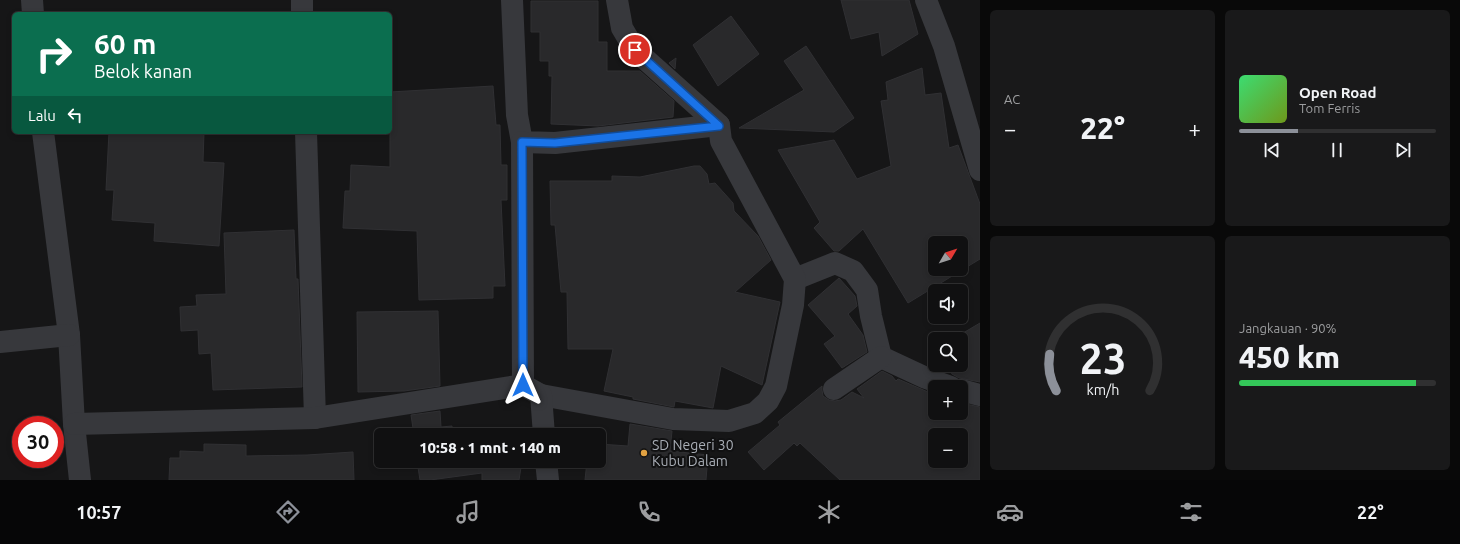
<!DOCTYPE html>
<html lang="id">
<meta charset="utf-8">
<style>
:root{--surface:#101011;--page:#19191a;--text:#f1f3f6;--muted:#9c9d9f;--line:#303031;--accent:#8c9099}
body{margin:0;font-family:Ubuntu,sans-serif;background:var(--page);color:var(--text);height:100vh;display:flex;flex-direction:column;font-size:15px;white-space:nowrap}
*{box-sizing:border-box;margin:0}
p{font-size:13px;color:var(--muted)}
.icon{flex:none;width:22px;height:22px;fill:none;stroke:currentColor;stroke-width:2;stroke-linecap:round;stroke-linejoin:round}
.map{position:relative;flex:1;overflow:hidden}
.side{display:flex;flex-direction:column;gap:10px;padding:10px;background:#090909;width:480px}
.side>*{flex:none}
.top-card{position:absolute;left:12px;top:12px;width:380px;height:122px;border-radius:6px;box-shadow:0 2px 6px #0003,0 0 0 1px var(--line);background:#0b6e4f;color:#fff;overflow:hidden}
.needle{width:26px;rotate:51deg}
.controls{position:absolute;left:928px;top:236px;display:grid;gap:8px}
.controls a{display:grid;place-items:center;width:40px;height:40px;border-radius:6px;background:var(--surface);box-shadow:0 2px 6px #0003,0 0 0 1px var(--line);font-size:20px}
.speed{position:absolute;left:12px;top:416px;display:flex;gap:8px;font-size:20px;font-weight:700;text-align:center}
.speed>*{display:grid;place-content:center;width:52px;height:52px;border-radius:50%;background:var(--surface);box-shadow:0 2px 6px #0003,0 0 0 1px var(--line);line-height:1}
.speed .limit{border:6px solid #d22;background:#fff;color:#111}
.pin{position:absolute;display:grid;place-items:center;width:34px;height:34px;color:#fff;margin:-17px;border:2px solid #fff;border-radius:50%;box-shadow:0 1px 4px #0007}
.me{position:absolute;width:44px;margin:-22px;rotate:0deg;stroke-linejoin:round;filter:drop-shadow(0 0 3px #0008)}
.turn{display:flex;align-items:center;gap:14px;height:84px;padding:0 16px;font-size:18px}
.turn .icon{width:52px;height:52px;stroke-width:2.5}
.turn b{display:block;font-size:28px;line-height:34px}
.then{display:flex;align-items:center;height:38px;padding:0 16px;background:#0003;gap:8px;font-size:15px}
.big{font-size:30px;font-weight:800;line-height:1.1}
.side .widget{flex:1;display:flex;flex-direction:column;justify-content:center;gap:6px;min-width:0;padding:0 14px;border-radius:6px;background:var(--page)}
.side .dial{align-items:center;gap:0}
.dial svg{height:104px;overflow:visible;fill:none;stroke:var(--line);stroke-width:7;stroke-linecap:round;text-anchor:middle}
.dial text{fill:var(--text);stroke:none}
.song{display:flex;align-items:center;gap:12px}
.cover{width:48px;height:48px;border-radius:6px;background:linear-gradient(135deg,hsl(140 70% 55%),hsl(80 70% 35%))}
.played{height:4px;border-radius:2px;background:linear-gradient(90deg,var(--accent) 30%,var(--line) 30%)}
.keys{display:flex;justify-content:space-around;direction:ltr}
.heat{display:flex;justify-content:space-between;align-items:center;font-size:22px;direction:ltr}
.charge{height:6px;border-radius:3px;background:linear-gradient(90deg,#34c759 90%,var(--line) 0)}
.side .tiles{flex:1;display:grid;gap:10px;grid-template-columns:repeat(2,1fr)}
.trip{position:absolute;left:374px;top:428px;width:232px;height:40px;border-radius:6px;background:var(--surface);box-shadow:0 2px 6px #0003,0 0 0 1px var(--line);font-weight:800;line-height:40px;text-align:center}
.tab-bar{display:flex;height:64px;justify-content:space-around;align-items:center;background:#060607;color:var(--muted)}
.tab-bar .icon{width:28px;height:28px}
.tab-bar .selected{color:var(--accent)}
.tab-bar b{font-size:18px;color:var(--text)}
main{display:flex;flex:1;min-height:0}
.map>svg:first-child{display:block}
</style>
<main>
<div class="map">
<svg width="980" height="480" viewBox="0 0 980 480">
<rect width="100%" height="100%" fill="#161617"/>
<g fill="#29292b" stroke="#303033" fill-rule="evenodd">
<path d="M 841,0 L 909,0 L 918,34 L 882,56 L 879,32 L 851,39 Z"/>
<path d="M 531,1 L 598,1 L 598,42 L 607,42 L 607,71 L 640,71 L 674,101 L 673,117 L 598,126 L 551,124 L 552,76 L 549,76 L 549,61 L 540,61 L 540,32 L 531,32 Z"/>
<path d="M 731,16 L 759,54 L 718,86 L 693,45 Z"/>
<path d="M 806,46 L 854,118 L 834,132 L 739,128 L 804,90 L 784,61 Z"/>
<path d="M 676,58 L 675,69 L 669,63 Z"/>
<path d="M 922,68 L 925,95 L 941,93 L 949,148 L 958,145 L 980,204 L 980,259 L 908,303 L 863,229 L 839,251 L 834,251 L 814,228 L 820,222 L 778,150 L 834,140 L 857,179 L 891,166 L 881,101 L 888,100 L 886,82 ZM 935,243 L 961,243 L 961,269 L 935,269 Z"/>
<path d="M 493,86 L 496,125 L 500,125 L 501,165 L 507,165 L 507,200 L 501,200 L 505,286 L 493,286 L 493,298 L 419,300 L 417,231 L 343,228 L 345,191 L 350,191 L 351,165 L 390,167 L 390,92 Z"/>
<path d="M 109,132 L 204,132 L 203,162 L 224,163 L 219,246 L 154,241 L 155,223 L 112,220 L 114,190 L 106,190 Z"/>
<path d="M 694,166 L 700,166 L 707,174 L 709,184 L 715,183 L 733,203 L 734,211 L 758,236 L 771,260 L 735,292 L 780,302 L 762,385 L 721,366 L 713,408 L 675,401 L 674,407 L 633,399 L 633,397 L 604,391 L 613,349 L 568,349 L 567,292 L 561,292 L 555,225 L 551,225 L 550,181 L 612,181 L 612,176 L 640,177 Z"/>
<path d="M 294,230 L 296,279 L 298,279 L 302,387 L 213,390 L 211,353 L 199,354 L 198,330 L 181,331 L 180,307 L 197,306 L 196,295 L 226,294 L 224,233 Z"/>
<path d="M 839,278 L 855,296 L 857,306 L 848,314 L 863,335 L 867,352 L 842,368 L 824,344 L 835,336 L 808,305 Z"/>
<path d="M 438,311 L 440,386 L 404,391 L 358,392 L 357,312 Z"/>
<path d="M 980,323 L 980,382 L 959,378 L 952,374 L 947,365 L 961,365 L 961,339 L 953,339 Z"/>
<path d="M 882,371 L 892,376 L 896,381 L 898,379 L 935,395 L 935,413 L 961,413 L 961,403 L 980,407 L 980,480 L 840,480 L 800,443 L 797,446 L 794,443 L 764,470 L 748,452 L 780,425 L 778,422 L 822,386 L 822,390 L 823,396 L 829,400 L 835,401 L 841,400 L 852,392 L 864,398 L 857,389 ZM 935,435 L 961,435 L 961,461 L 935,461 Z"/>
<path d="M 440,411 L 441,427 L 452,426 L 452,429 L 504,435 L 414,435 L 411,415 Z"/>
<path d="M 630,424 L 672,431 L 670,451 L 708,455 L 706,480 L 585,480 L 587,461 L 599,461 L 599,444 L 628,446 Z"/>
<path d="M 204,444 L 246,445 L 246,456 L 307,455 L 353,452 L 354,480 L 169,480 L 170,458 L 180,458 L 180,451 L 204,452 Z"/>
<path d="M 417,461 L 522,461 L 519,480 L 482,480 L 482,473 L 430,480 L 420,480 Z"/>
</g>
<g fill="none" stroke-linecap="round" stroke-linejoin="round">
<g stroke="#37383c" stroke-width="22">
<path d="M 32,0 L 33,14"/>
<path d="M 302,0 L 302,14"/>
<path d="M 512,0 L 517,115 L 522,142 L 555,143 L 719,125"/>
<path d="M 926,0 L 944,46 L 980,170"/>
<path d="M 43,132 L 69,335 L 74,424 L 80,480"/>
<path d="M 306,132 L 315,418"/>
<path d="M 522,142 L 523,385"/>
<path d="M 795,279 L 835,263 L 853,271 L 867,290 L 871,316 L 881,357 L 926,378 L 951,387"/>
<path d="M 0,342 L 69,335"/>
<path d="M 834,389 L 881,357"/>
<path d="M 961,390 L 980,395"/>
<path d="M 541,395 L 673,419 L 729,421 L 755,413 L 768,401 L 776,386 L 793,305 L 795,279 L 721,141 L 719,125 L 635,50 L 622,28 L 617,0"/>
<path d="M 74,424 L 315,418 L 523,385 L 541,395 L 544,435"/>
<path d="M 546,461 L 548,480"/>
</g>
</g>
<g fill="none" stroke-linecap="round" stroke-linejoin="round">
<defs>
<path id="route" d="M 523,385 L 522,142 L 555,143 L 719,126 L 635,50"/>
</defs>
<use href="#route" stroke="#114b97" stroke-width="10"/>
<use href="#route" stroke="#1a73e8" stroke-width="7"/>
</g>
<circle fill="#e2a242" stroke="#111112" stroke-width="1.5" cx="644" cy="453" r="4"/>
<g text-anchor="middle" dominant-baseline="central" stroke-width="4" stroke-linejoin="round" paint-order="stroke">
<g font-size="14" fill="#a9aeb6" stroke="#111112" text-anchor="start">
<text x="652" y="445">SD Negeri 30<tspan x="652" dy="16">Kubu Dalam</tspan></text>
</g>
</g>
</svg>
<div class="controls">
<a><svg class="needle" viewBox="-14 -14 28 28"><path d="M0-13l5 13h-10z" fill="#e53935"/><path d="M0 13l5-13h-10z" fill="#9c9d9f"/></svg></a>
<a><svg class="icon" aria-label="sound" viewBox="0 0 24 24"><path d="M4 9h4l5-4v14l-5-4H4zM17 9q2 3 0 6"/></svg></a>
<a><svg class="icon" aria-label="search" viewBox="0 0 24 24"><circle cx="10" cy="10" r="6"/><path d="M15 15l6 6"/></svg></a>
<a>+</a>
<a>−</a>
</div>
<div class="speed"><div class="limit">30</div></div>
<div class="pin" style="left:635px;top:50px;background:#d93025"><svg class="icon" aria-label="arrive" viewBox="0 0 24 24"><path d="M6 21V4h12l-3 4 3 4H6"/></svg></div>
<svg class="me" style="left:523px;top:385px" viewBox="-20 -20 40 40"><path d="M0-17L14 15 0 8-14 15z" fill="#1a73e8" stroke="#fff" stroke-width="4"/></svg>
<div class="trip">10:58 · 1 mnt · 140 m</div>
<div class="top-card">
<div class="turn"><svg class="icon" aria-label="right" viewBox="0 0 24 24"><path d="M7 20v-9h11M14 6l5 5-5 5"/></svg><div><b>60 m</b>Belok kanan</div></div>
<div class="then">Lalu<svg class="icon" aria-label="left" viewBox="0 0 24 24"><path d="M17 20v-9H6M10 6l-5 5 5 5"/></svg></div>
</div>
</div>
<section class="side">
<div class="tiles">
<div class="widget"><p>AC</p>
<div class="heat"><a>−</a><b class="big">22°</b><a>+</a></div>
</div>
<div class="widget">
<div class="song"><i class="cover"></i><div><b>Open Road</b><p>Tom Ferris</p></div></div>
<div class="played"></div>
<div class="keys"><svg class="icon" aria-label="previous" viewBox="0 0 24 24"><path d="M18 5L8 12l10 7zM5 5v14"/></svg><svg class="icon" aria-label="pause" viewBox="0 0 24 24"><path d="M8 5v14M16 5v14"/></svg><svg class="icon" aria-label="next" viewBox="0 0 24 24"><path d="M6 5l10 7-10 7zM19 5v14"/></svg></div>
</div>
<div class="widget dial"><svg viewBox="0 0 100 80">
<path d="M14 69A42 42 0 1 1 86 69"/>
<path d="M14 69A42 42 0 0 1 9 41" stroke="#8c9099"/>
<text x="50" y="56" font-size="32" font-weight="700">23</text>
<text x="50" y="72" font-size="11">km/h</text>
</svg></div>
<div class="widget"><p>Jangkauan · 90%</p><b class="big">450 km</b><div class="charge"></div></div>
</div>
</section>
</main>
<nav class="tab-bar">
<b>10:57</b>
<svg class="icon selected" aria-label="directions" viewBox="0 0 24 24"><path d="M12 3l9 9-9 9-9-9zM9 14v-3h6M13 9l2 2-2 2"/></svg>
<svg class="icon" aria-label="music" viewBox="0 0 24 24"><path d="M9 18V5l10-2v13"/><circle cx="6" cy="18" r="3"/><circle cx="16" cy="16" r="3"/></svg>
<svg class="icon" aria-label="phone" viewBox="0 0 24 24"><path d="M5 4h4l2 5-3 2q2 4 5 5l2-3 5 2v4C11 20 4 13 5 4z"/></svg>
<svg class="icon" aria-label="climate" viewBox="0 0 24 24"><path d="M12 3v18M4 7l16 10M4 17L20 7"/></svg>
<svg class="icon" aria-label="car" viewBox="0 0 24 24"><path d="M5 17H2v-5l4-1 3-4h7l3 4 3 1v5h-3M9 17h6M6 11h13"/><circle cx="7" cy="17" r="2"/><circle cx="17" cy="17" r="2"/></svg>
<svg class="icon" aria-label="filters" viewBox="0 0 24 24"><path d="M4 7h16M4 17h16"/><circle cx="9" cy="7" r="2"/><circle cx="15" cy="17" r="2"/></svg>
<b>22°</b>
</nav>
